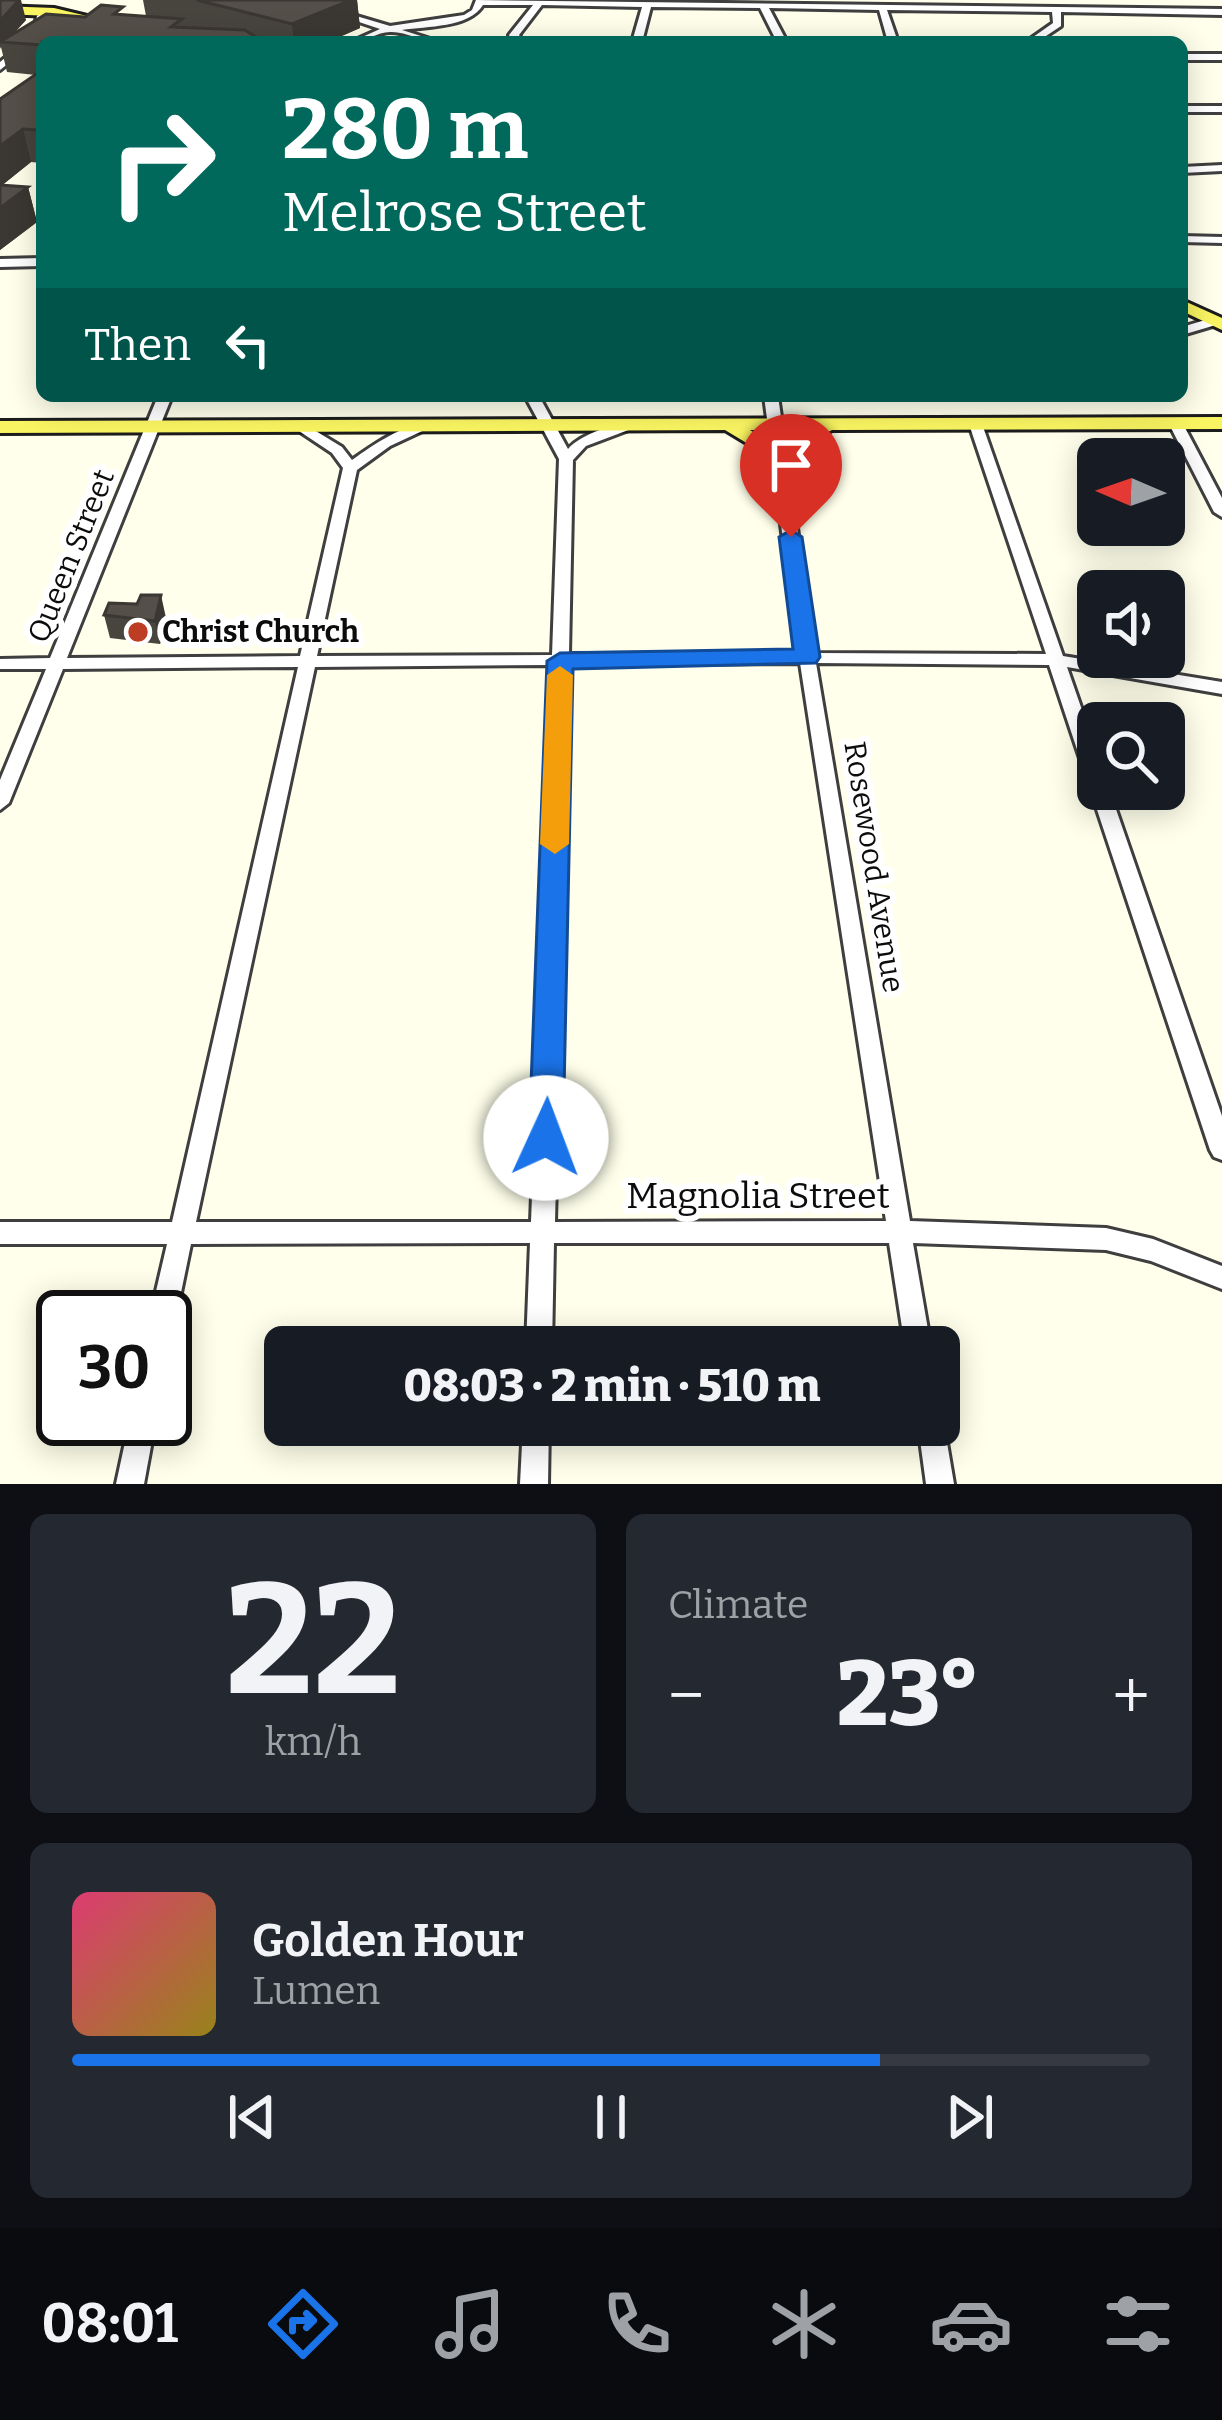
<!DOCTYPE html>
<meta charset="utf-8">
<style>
:root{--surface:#171b24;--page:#242831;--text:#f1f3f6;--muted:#9ea1a6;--line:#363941;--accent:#1a73e8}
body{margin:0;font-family:Bitter,serif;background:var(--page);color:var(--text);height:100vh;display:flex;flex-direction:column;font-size:45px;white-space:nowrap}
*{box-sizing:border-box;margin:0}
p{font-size:39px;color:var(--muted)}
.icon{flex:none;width:66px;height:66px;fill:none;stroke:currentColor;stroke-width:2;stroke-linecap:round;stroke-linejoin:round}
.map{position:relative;height:1484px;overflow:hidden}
.sheet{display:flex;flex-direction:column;gap:30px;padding:30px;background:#0d0f14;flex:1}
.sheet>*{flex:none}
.hud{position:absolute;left:36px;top:36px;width:1152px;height:366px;border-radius:18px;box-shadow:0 6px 30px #0003;background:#00695c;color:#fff;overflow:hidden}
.needle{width:78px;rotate:272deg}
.controls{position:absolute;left:1077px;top:438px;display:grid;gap:24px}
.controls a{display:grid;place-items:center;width:108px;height:108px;border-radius:18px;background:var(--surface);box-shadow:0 6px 30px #0003;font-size:60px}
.speed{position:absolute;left:36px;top:1290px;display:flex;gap:24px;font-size:60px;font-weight:700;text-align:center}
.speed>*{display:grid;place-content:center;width:156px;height:156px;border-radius:50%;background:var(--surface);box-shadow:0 6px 30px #0003;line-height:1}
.speed .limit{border:6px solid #111;border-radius:18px;background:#fff;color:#111}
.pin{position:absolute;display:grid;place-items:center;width:102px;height:102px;color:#fff;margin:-123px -51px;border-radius:50% 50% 50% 0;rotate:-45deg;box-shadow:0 0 12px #0007}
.pin .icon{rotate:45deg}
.me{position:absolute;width:132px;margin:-66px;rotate:2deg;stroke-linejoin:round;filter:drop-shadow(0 0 9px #0008)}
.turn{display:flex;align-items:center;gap:42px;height:252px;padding:0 48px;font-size:54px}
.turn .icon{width:156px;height:156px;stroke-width:2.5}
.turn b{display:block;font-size:84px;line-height:102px}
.then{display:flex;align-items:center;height:114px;padding:0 48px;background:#0003;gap:24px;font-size:45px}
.big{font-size:90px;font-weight:800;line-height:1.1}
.sheet .widget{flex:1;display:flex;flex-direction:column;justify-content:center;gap:18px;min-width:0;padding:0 42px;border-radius:18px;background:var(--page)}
.sheet .dial{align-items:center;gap:0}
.dial b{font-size:156px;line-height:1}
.song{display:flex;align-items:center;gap:36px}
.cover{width:144px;height:144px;border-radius:18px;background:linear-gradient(135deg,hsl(340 70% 55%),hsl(50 70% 35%))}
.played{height:12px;border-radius:6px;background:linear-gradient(90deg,var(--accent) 75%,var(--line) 75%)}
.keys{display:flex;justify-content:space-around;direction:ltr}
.heat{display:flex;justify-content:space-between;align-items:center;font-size:66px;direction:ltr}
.sheet .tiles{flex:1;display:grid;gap:30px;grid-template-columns:1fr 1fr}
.widget:last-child{grid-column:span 2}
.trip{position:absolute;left:264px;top:1326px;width:696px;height:120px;border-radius:18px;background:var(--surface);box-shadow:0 6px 30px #0003;font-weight:800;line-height:120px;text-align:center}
.menu{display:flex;height:192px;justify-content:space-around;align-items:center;background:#090b0e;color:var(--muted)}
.menu .icon{width:84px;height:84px}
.menu .active{color:var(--accent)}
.menu b{font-size:54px;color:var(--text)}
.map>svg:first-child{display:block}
</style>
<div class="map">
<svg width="1222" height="1484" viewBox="0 0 1222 1484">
<rect width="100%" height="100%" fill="#ffffeb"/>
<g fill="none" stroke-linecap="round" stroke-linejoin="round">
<defs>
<g id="minor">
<path d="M 476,0 L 1222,9 L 1222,15 L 1061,12 L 1061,26 L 1037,42 L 1026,42 L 1053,23 L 1052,12 L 887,10 L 898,42 L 888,42 L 879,10 L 769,8 L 787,42 L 777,42 L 760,8 L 651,7 L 642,42 L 632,42 L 642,7 L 542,5 L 519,35 L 523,42 L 513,42 L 509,35 L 533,5 L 483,5 C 469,28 427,26 402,30 L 440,42 C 422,42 405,31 390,32 C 377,32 366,42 351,42 L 380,29 L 332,13 L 336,10 L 390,26 L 464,15 L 472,10 Z"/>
<path d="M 41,13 L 45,16 L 40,38 L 0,70 L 0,62 L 33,35 L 37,16 Z"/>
<rect x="1182" y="54" width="40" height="6"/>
<rect x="1182" y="106" width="40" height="6"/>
<path d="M 1222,165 L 1222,171 L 1182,173 L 1182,167 Z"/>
<path d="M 1182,236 L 1222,237 L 1222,243 L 1182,242 Z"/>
<path d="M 42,258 L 42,266 L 0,267 L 0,259 Z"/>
<path d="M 1215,317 L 1221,321 L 1219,324 L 1182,335 L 1182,327 Z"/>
<path d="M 158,396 L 172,396 L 67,658 L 300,656 L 343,468 L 332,453 L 296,429 L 294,426 L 301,422 L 342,447 L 352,460 C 375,444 402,424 431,423 L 433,426 L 390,446 L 357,470 L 317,656 L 552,655 L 559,459 L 525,396 L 539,396 L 568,449 C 582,433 616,423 637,423 L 639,426 L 586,446 L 573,460 L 569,654 L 798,653 L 764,396 L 778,396 L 815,653 L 1046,654 L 969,424 L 971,421 L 981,421 L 1063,656 L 1222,682 L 1222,694 L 1067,667 L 1098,756 L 1098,789 L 1109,789 L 1222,1116 L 1222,1160 L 1214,1157 L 1210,1150 L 1049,665 L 816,663 L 910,1221 L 1106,1228 L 1153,1239 L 1222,1266 L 1222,1289 L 1151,1261 L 1106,1250 L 913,1243 L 931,1347 L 905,1347 L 889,1243 L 554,1243 L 552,1347 L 526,1347 L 530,1243 L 191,1244 L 176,1317 L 172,1325 L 165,1328 L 165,1317 L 150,1317 L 167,1244 L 0,1244 L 0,1222 L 172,1222 L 298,667 L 63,669 L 9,803 L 0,810 L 0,780 L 46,669 L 0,669 L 0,659 L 50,658 ZM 800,663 L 886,1221 L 555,1222 L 569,665 ZM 552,665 L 531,1222 L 196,1222 L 315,667 Z"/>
<path d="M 1176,420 L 1183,424 L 1222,498 L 1222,517 L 1214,512 L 1169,424 Z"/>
<path d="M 939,1415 L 944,1425 L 954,1484 L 926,1484 L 918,1425 L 939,1425 Z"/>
<path d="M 130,1419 L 156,1419 L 144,1484 L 116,1484 Z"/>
<path d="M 523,1425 L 549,1425 L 548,1484 L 520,1484 Z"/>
</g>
<g id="major">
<path d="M 0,6 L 54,8 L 116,23 L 110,27 L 54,16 L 0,14 Z"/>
<path d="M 1182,300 L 1222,318 L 1222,330 L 1182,311 Z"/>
<path d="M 1222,417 L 1222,429 L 832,430 L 801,446 L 780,463 L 725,430 L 0,433 L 0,421 ZM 750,430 L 805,430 L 778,448 Z"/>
</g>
</defs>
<use href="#minor" stroke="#3f3f3f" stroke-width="6"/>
<use href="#major" stroke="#1d1d1d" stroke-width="6"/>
<use href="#minor" fill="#fff" fill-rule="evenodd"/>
<use href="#major" fill="#f9f461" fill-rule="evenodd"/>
</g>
<g fill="#48443e">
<path d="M 0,0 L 26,20 L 14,33 L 85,17 L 125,14 L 146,16 L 143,0 L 357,0 L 360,28 L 328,42 L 42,42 L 42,163 L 31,162 L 2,185 L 28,187 L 37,222 L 0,250 L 0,99 L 36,75 L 7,72 L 1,47 L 0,49 Z"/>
<path d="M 104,615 L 166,618 L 160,644 L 110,638 Z"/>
</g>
<g fill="#3b3732">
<path d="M 19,0 L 21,0 L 26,20 L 6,42 L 0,42 L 0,21 Z"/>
<path d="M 351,0 L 357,0 L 360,28 L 328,42 L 294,42 L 292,24 Z"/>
<path d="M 23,129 L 31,162 L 0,187 L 0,146 Z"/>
<path d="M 28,187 L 37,222 L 0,250 L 0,208 Z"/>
<path d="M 161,595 L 166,618 L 160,644 L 155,621 Z"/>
</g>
<g fill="#544f48" stroke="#3b3732" stroke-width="3">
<path d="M 0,0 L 19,0 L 0,21 Z"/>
<path d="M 197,0 L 351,0 L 292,24 Z"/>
<path d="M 101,5 L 123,7 L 114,14 L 182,19 L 171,27 L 245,30 L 264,42 L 42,42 L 42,45 L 0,42 L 46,14 L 85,17 Z"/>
<path d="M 42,70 L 42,128 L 38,130 L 23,129 L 0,146 L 0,99 Z"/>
<path d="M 0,185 L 28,187 L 0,208 Z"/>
<path d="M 141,595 L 161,595 L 155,621 L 104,615 L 109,603 L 137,604 Z"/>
</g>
<path fill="#1a73e8" stroke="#114b97" stroke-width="3" d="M 791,530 L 802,537 L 820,657 L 816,663 L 573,669 L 563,1138 L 558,1149 L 546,1153 L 534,1149 L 529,1138 L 547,661 L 560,653 L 793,649 L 779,537 Z"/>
<path fill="#f59e0b" d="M 560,666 L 573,675 L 569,844 L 555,854 L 540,844 L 547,675 Z"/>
<circle fill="#bc3c24" stroke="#fff" stroke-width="4.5" cx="138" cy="632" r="12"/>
<g text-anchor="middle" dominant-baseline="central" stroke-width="12" stroke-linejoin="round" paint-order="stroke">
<g font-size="30" fill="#0c0c0c" stroke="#fff">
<text transform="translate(71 556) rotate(-68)">Queen Street</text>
<text transform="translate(874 867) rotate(81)">Rosewood Avenue</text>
</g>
<g font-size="30" font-weight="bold" fill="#0c0c0c" stroke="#fff" text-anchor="start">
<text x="162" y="632">Christ Church</text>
</g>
<g font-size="36" fill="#0c0c0c" stroke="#fff">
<text x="758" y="1196">Magnolia Street</text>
</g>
</g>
</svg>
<div class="controls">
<a><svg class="needle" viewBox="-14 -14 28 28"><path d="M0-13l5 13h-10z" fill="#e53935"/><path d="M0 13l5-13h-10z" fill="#9ea1a6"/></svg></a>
<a><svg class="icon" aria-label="sound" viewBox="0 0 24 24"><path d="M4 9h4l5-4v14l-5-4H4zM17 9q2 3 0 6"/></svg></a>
<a><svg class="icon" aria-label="search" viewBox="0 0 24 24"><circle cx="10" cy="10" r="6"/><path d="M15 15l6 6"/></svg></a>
</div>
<div class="speed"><div class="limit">30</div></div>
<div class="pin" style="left:791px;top:537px;background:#d93025"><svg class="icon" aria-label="arrive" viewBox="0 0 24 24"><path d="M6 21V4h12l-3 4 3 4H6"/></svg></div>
<svg class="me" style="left:546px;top:1138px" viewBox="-20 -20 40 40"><circle r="19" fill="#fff"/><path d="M0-13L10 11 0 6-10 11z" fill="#1a73e8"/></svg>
<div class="trip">08:03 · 2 min · 510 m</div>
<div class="hud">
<div class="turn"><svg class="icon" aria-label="right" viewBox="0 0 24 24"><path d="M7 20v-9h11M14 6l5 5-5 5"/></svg><div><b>280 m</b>Melrose Street</div></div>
<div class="then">Then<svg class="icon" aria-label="left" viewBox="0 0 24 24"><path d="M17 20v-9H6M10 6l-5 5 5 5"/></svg></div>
</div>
</div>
<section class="sheet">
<div class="tiles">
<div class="widget dial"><b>22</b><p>km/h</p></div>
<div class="widget"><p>Climate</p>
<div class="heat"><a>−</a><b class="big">23°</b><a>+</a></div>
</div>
<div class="widget">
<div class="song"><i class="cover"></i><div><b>Golden Hour</b><p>Lumen</p></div></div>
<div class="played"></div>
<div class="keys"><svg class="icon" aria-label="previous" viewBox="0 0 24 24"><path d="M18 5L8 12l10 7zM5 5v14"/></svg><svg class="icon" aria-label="pause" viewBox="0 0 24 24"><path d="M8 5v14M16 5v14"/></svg><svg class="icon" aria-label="next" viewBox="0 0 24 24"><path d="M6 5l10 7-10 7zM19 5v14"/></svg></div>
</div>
</div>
</section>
<nav class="menu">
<b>08:01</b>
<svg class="icon active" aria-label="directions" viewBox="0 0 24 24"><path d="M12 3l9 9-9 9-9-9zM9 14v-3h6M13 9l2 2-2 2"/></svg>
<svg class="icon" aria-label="music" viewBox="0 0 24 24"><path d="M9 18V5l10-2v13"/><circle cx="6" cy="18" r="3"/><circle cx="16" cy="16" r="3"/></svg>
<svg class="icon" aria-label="phone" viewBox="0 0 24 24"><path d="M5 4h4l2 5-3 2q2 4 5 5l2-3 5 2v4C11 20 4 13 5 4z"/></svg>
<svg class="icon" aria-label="climate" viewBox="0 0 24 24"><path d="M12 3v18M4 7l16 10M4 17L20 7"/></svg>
<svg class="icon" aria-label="car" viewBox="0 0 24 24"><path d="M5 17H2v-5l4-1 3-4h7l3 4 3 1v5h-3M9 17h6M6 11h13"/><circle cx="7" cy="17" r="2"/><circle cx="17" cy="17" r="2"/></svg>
<svg class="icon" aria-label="filters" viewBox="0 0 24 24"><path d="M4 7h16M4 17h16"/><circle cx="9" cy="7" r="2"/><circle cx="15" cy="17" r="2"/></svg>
</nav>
